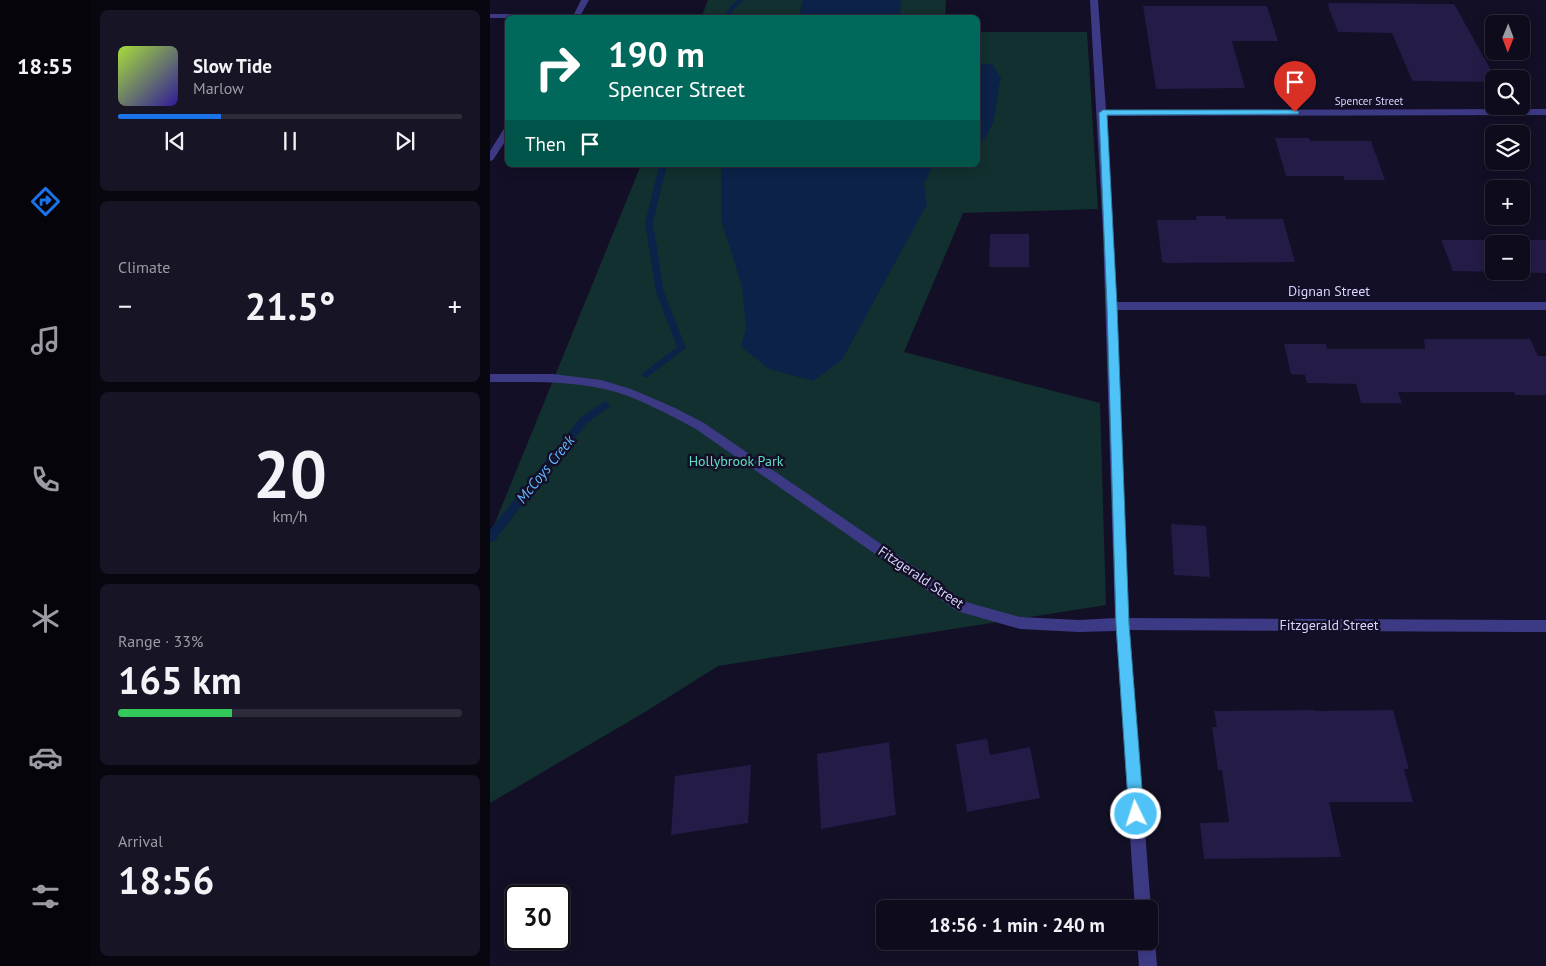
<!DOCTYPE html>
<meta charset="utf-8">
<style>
:root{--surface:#0e0b1c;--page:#171425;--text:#f1f3f6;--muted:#9b9ba3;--line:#2e2b3b;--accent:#1a73e8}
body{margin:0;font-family:"PT Sans",sans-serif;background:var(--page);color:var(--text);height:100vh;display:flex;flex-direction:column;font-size:19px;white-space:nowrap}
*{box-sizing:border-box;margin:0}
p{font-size:16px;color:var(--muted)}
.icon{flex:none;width:28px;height:28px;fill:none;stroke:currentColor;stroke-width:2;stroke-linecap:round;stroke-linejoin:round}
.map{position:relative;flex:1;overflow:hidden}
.sheet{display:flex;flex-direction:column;gap:10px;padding:10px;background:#08060f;width:400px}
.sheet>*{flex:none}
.banner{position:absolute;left:15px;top:15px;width:475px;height:152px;border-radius:8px;box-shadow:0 2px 12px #0003,0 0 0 1px var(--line);background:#00695c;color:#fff;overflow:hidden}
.needle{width:32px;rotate:181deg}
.tools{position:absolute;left:995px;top:15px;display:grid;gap:10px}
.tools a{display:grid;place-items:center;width:45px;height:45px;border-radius:8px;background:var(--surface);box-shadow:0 2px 12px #0003,0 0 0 1px var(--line);font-size:25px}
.speed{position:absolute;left:15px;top:885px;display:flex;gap:10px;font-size:25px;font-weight:700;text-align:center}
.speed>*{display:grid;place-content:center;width:65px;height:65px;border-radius:50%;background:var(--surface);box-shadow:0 2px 12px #0003,0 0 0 1px var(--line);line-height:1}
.speed .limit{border:2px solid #111;border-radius:8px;background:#fff;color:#111}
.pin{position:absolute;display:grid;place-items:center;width:42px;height:42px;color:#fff;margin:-51px -21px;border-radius:50% 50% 50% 0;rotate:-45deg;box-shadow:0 0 5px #0007}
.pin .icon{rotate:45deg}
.me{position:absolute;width:55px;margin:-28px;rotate:356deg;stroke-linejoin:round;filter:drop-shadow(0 0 4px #0008)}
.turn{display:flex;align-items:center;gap:18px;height:105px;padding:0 20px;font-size:22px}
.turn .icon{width:65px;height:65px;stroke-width:2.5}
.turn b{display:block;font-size:35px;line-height:42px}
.then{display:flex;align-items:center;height:48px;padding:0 20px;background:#0003;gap:10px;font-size:19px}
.big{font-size:38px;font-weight:700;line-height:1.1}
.sheet .card{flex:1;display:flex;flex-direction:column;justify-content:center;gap:8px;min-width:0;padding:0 18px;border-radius:8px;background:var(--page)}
.sheet .dial{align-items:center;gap:0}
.dial b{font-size:65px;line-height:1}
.song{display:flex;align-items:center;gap:15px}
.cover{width:60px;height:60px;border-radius:8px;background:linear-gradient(135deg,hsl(80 70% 55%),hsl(250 70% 35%))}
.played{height:5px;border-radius:2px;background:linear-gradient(90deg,var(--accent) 30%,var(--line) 30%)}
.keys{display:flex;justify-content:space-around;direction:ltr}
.heat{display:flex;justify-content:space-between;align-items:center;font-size:28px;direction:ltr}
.charge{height:8px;border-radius:4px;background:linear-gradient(90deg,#34c759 33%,var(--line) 0)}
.trip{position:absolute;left:386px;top:900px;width:282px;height:50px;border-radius:8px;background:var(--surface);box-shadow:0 2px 12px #0003,0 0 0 1px var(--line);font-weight:700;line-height:50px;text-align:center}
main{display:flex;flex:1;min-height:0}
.tab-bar{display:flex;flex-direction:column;width:90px;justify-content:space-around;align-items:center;background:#06040b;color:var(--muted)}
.tab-bar .icon{width:35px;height:35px}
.tab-bar .current{color:var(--accent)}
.tab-bar b{font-size:22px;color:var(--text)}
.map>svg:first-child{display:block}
</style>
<main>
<nav class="tab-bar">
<b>18:55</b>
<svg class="icon current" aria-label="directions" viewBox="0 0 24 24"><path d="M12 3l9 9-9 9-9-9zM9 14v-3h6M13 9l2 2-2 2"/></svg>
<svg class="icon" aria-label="music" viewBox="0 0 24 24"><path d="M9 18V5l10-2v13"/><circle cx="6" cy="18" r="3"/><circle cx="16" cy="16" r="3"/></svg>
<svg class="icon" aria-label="phone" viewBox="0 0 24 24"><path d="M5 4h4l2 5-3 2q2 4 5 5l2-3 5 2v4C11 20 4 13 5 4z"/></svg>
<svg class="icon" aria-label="climate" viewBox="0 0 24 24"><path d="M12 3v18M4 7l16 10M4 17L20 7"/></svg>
<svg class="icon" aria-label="car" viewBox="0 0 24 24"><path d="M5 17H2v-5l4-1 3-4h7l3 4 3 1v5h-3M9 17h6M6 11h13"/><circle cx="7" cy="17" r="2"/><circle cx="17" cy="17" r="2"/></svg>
<svg class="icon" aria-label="filters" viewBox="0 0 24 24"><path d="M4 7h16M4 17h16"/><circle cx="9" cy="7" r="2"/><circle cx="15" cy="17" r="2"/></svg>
</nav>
<section class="sheet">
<div class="card">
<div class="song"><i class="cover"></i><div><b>Slow Tide</b><p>Marlow</p></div></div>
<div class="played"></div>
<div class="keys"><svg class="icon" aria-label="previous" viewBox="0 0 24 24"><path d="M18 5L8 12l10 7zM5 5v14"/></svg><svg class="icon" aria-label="pause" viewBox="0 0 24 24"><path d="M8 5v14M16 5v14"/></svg><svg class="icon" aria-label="next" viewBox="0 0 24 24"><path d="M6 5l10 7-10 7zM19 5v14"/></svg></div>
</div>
<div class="card"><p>Climate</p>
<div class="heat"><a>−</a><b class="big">21.5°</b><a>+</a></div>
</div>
<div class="card dial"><b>20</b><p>km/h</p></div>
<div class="card"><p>Range · 33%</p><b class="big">165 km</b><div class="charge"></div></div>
<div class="card"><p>Arrival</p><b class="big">18:56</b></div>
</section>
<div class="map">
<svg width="1056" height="966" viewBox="0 0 1056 966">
<rect width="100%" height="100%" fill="#130f26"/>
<g fill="#12302f">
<path d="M 218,0 L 456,0 L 455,17 L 211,18 Z"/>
<path d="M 488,32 L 597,32 L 608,209 L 473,213 L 414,352 L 610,403 L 616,605 L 228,666 L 155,712 L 0,803 L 0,535 L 151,165 L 488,165 Z"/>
</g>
<g fill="#0c2248">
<path d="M 313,0 L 411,0 L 410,17 L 309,17 Z"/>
<path d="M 488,63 L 503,65 L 511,78 C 504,103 510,126 488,145 Z"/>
<path d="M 231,165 L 443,165 L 434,184 L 437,204 L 352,360 L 323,381 L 279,369 L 251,347 L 256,328 L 252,286 L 231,220 Z"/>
</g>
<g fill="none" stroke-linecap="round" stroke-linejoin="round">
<g fill="#0c2248" fill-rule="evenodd">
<path d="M 247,0 L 254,0 L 245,8 L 239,18 L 233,18 L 241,6 Z"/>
<path d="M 169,165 L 177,165 L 163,223 L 174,292 L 196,348 L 156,378 L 153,377 L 151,375 L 153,373 L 187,347 L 166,292 L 155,223 Z"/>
<path d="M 115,401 L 120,405 L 118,408 L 97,423 L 4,541 L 0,542 L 0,530 L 91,417 Z"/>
</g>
</g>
<g fill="#241b47" fill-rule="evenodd">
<path d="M 838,3 L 964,4 L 1006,79 L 1004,79 L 1004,82 L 925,81 L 922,80 L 902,33 L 848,32 L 838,6 L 839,6 Z"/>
<path d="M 653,6 L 777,6 L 788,41 L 742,41 L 755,88 L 666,89 Z"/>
<path d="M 785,138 L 819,138 L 820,141 L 881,141 L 895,180 L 855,180 L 853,176 L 796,176 Z"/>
<path d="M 706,216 L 735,216 L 736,219 L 793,219 L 805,262 L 677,263 L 672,262 L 667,220 L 707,220 Z"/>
<path d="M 500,234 L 539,234 L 539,267 L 499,267 Z"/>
<path d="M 951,240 L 1056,240 L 1056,273 L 963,271 ZM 1004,244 L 1031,244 L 1031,271 L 1004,271 Z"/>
<path d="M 934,339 L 1040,339 L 1048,356 L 1056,356 L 1056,395 L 1025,395 L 1024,392 L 908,392 L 912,403 L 871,403 L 866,384 L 817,383 L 815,375 L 801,374 L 794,344 L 836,344 L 837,349 L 935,349 Z"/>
<path d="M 681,524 L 716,526 L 720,577 L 684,575 Z"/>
<path d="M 824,710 L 824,711 L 903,710 L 919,769 L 914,769 L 923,802 L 839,802 L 851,857 L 714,859 L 710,823 L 739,822 L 732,770 L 728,770 L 722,727 L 727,727 L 724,711 Z"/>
<path d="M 497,739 L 500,755 L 540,747 L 550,798 L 477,812 L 466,744 Z"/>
<path d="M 399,742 L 406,815 L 331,829 L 327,754 Z"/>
<path d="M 261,765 L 258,823 L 181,835 L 185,776 Z"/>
</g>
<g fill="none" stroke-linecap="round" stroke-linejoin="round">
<g fill="#3d3a85" fill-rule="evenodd">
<path d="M 91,0 L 99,0 L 89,18 L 0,18 L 0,14 L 84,14 Z"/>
<path d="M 600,0 L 608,0 L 616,110 L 1056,109 L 1056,115 L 616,116 L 626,302 L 1056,302 L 1056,310 L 626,310 L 639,621 L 661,909 L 660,912 L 660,909 L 645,909 L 626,631 L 589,632 L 530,629 L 467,611 L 206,429 C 180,415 154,401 126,392 C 85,380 42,382 0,382 L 0,374 L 63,374 L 111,380 L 141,389 L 183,407 L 214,423 L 476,602 L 530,617 L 589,620 L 625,618 L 613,233 Z"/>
<path d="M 18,126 L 18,137 L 3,160 L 0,161 L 0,151 L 15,127 Z"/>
<path d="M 660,934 L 665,941 L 667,966 L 649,966 L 647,941 L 660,941 Z"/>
</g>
<path fill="#3d3a85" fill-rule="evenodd" d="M 632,618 L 1056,620 L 1056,632 L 632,630 L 627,628 L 625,624 L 627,620 Z"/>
</g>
<path fill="#4fc3f7" stroke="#337fa1" d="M 805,110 L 809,112 L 808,114 L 617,115 L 627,306 L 639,624 L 654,814 L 651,819 L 646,821 L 641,819 L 639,814 L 626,624 L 617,306 L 609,113 L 613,110 Z"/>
<g text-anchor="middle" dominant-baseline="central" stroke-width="5" stroke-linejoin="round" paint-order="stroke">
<g font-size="11" fill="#d9d4ff" stroke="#130f26">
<text x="879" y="101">Spencer Street</text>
</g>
<g font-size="14" fill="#d9d4ff" stroke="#130f26">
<text x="839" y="291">Dignan Street</text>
<text transform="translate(431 577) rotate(34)">Fitzgerald Street</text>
<text x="839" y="625">Fitzgerald Street</text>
</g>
<g font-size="14" fill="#5fe0c0" stroke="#130f26">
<text x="246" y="461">Hollybrook Park</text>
</g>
<g font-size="15" font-style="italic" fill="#62b6ff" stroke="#130f26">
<text transform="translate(55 469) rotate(-51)">McCoys Creek</text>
</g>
</g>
</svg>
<div class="tools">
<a><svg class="needle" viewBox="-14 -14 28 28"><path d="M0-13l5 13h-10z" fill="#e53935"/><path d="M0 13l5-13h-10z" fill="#9b9ba3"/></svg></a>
<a><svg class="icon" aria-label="search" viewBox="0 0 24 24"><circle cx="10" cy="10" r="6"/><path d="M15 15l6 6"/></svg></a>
<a><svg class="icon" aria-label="layers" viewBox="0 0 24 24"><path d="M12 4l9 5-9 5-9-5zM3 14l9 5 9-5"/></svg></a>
<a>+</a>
<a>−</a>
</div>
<div class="speed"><div class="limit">30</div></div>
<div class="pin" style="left:805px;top:112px;background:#d93025"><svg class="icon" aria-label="arrive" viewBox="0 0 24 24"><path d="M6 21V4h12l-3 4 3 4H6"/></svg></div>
<svg class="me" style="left:646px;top:814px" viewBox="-20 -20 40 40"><circle r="17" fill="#4fc3f7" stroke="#fff" stroke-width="3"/><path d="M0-11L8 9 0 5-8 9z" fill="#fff"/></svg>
<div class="trip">18:56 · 1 min · 240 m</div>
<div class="banner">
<div class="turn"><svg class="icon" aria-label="right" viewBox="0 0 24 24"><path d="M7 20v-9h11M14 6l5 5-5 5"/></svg><div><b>190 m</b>Spencer Street</div></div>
<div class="then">Then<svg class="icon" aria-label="arrive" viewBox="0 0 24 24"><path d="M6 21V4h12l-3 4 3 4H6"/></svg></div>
</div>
</div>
</main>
